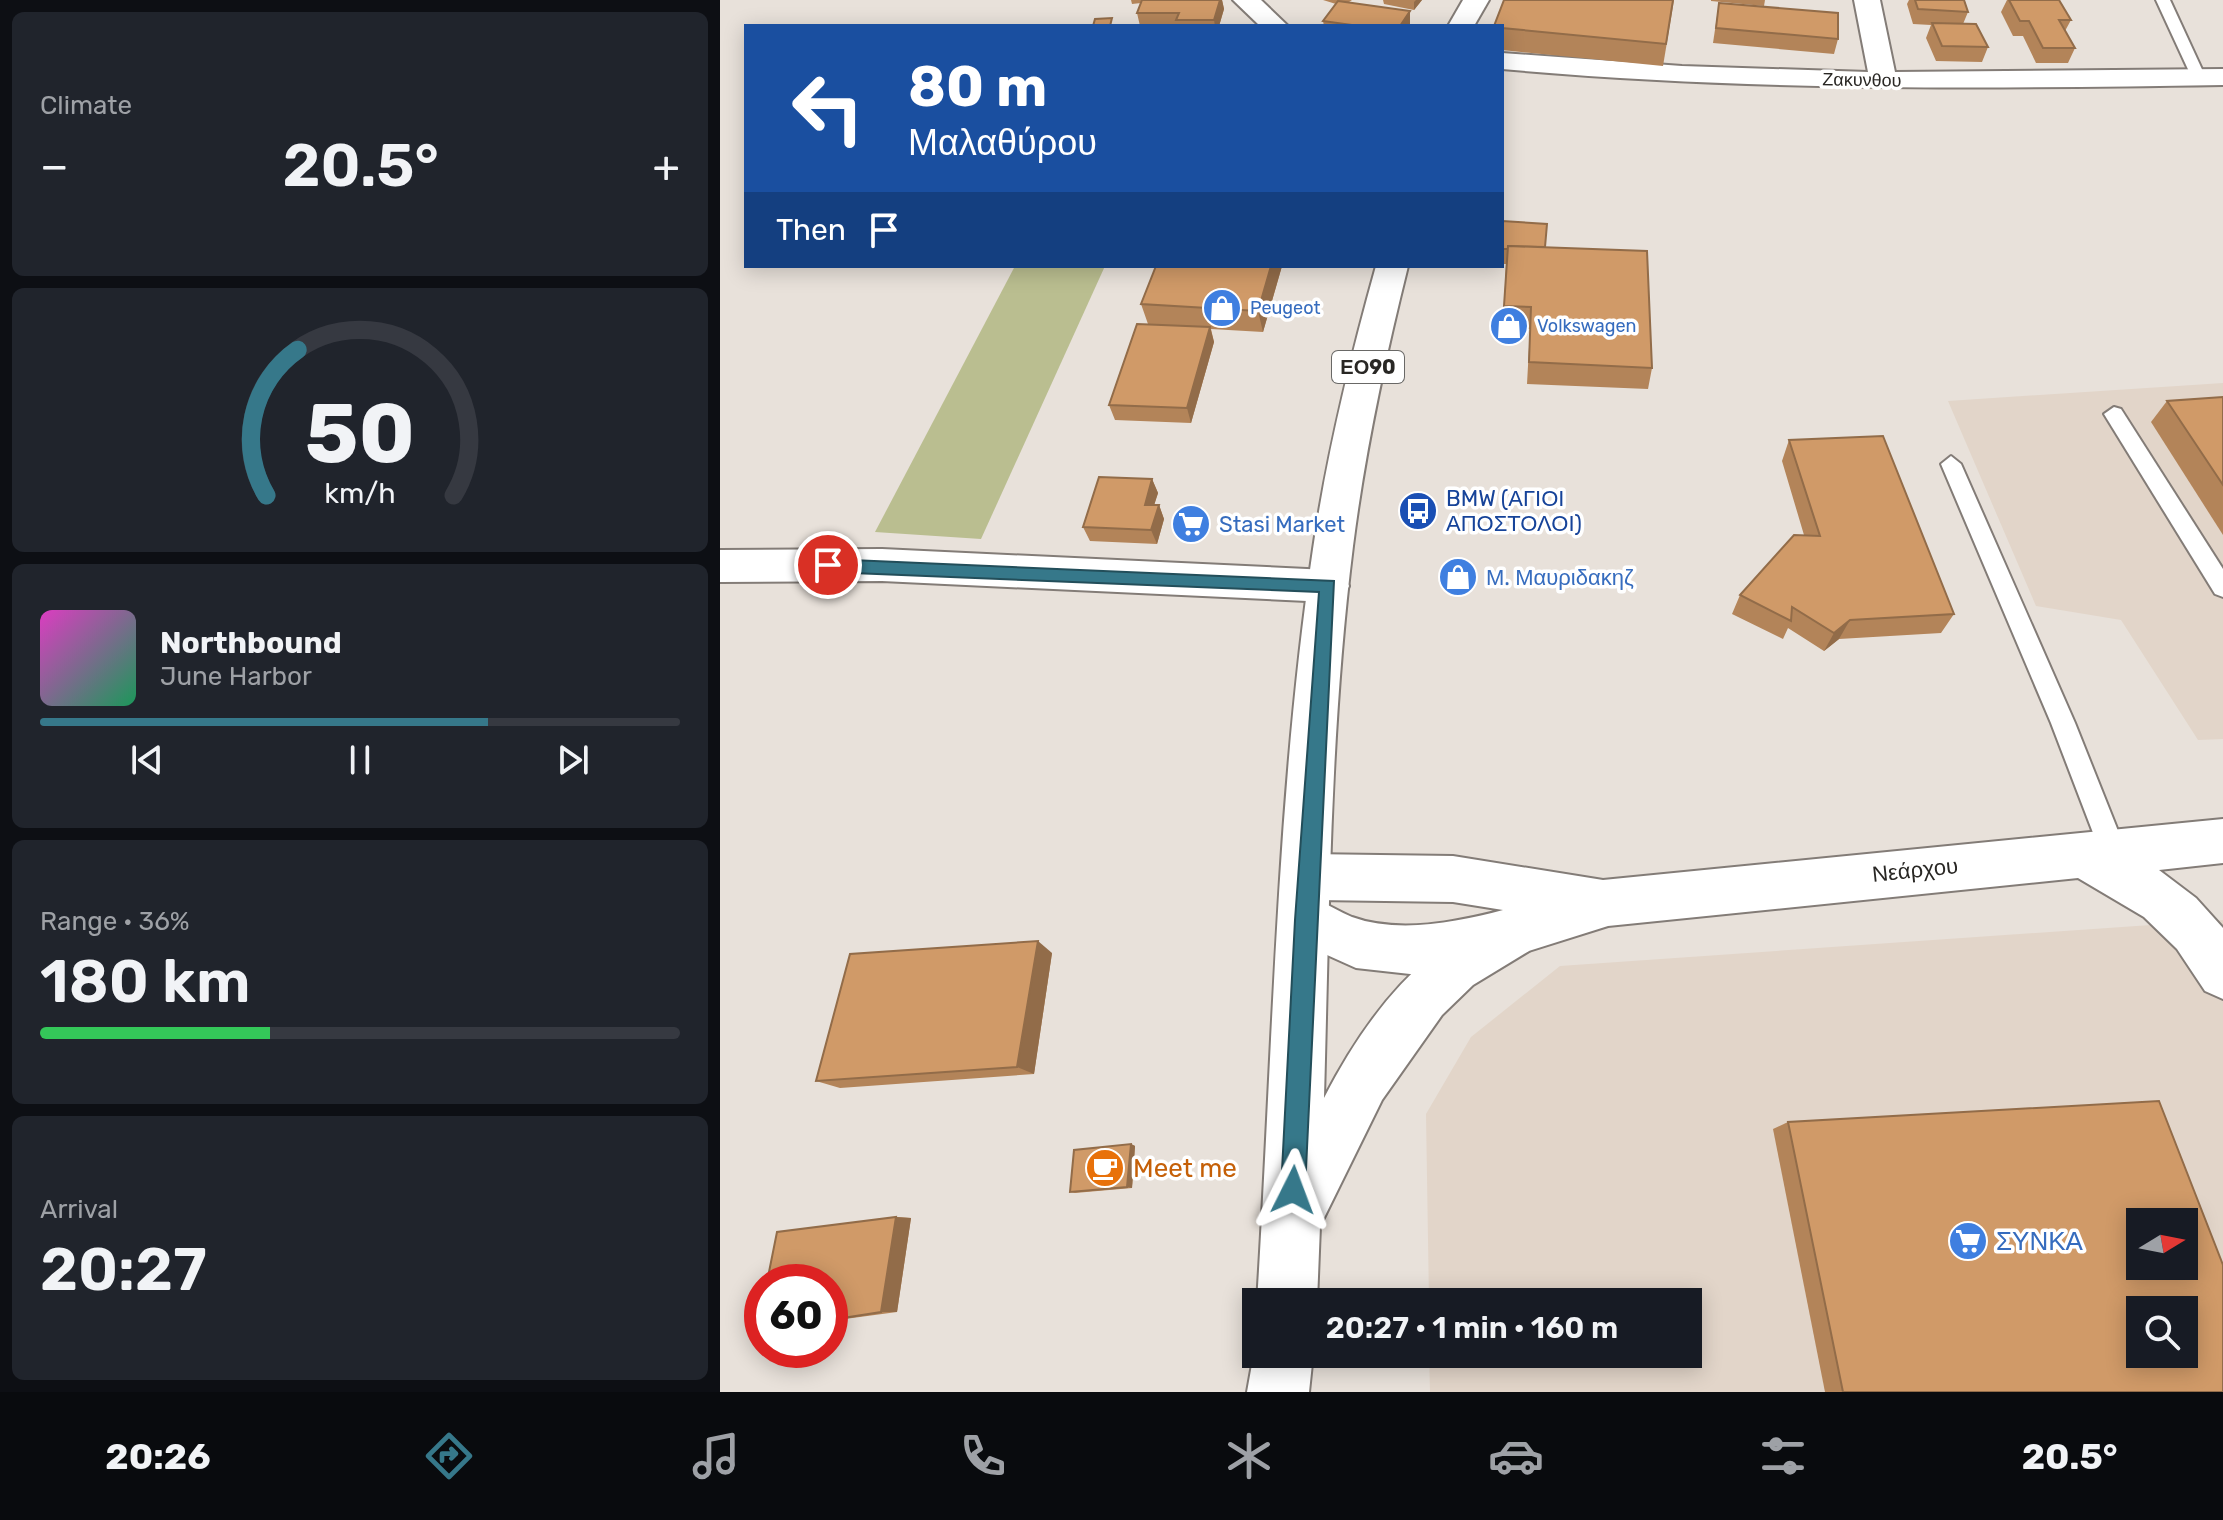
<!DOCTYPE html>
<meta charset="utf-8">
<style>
:root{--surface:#171b24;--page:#20242c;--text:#f1f3f6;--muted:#9ea1a6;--line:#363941;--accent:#36788a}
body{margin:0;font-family:Rubik,sans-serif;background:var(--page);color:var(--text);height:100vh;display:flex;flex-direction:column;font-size:30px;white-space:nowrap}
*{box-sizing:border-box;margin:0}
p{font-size:26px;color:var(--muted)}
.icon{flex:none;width:44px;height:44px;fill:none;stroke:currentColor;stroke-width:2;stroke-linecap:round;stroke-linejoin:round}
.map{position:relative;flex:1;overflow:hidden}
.side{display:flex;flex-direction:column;gap:12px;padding:12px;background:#0d0f14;width:720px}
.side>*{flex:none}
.guide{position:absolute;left:24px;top:24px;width:760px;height:244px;border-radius:0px;box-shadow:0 4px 20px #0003;background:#1a4fa0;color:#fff;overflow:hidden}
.needle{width:52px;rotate:80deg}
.controls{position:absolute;left:1406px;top:1208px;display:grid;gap:16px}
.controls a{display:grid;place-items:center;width:72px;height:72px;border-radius:0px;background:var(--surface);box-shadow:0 4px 20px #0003;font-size:40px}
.speed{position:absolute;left:24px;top:1264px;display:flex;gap:16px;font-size:40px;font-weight:700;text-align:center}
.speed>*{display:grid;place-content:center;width:104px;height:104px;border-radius:50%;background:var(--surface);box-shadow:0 4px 20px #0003;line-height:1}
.speed .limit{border:12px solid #d22;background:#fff;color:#111}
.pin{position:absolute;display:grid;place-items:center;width:68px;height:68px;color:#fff;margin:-34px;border:4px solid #fff;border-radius:50%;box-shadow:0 2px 8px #0007}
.me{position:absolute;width:88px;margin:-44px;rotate:3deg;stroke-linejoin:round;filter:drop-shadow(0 0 6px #0008)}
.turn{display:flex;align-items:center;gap:28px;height:168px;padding:0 32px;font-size:36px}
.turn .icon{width:104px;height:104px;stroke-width:2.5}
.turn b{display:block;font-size:56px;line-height:68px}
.then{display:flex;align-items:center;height:76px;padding:0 32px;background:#0003;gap:16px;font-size:30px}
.big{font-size:60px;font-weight:600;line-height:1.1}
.side .widget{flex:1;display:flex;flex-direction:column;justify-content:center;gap:12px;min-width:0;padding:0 28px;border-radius:12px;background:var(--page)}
.side .dial{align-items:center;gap:0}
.dial svg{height:208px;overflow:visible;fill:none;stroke:var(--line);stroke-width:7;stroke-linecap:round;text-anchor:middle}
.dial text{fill:var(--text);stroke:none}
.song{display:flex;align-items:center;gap:24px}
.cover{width:96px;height:96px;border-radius:12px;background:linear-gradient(135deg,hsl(310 70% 55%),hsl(150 70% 35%))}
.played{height:8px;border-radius:4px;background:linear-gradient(90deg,var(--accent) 70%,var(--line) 70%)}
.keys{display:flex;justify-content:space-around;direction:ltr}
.heat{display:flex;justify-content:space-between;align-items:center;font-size:44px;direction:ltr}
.charge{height:12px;border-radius:6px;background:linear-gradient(90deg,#34c759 36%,var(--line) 0)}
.trip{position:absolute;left:522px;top:1288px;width:460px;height:80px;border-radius:0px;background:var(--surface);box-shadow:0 4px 20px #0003;font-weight:600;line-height:80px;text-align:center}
.tabs{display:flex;height:128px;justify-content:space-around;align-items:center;background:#090b0e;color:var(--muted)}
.tabs .icon{width:56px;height:56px}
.tabs .active{color:var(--accent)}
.tabs b{font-size:36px;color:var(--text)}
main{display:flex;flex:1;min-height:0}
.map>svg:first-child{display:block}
</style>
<main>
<section class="side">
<div class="widget"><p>Climate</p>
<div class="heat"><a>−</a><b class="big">20.5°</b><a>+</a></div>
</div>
<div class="widget dial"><svg viewBox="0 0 100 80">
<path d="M14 69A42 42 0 1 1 86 69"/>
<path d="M14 69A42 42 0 0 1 26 13" stroke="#36788a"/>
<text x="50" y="56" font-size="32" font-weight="700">50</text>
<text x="50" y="72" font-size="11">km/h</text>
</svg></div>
<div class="widget">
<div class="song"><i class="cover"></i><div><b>Northbound</b><p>June Harbor</p></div></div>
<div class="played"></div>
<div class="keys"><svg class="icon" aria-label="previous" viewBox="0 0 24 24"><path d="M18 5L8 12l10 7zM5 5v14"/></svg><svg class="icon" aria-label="pause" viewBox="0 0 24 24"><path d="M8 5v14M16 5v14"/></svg><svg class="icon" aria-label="next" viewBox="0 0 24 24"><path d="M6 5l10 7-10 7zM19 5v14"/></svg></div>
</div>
<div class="widget"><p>Range · 36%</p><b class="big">180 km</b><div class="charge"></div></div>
<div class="widget"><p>Arrival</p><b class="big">20:27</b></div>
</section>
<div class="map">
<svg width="1503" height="1392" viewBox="0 0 1503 1392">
<rect width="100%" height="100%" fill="#e8e1da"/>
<g fill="#e2d5c9" fill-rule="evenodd">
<path d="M 1503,383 L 1503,739 L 1478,740 L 1401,620 L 1316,606 L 1228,401 Z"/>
<path d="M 1503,920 L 1503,1392 L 710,1392 L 709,1354 L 968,1354 L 968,1302 L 709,1302 L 706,1114 L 751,1037 L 840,966 ZM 1420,1222 L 1464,1222 L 1464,1266 L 1420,1266 ZM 1420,1310 L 1464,1310 L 1464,1354 L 1420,1354 Z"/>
</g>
<path fill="#babe90" d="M 295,266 L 385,266 L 261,539 L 155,532 Z"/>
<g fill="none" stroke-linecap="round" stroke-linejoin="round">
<defs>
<g id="lane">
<path d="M 1436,0 L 1450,0 L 1486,78 L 1484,81 L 1472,78 Z"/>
<path d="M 1394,407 L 1401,409 L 1503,569 L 1503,597 L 1495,594 L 1384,414 Z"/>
<path d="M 1231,456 L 1241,464 L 1355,723 L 1406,851 L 1402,860 L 1393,863 L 1384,860 L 1380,851 L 1331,723 L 1221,464 Z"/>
</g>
<g id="street">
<path d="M 1134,0 L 1160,0 L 1175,72 L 1503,69 L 1503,85 C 1262,89 1023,91 782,69 L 782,53 L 962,66 L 1148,72 Z"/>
<path d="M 162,549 L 608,570 L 623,574 L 629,586 L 623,598 L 608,602 L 162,581 L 0,582 L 0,550 Z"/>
</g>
<g id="secondary">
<path d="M 513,0 L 541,0 L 568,26 L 540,26 Z"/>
<path d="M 1503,819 L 1503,863 L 1439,870 L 1476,898 L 1503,928 L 1503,999 L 1485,991 L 1457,949 L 1424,917 L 1358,878 L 888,926 L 764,965 L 699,975 L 636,968 L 567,937 L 560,920 L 567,903 L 581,897 L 571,893 L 564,877 L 571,861 L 588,854 L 733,856 L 883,880 ZM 597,900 L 733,902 L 783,910 C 737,922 679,934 632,917 C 620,912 609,905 597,900 Z"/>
</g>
<g id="primary">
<path d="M 743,0 L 769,0 L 754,26 L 728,26 Z"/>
<path d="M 656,266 L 688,266 C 665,358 645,451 633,546 C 610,729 609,914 604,1098 C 647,1015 702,944 791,908 L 809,915 L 816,933 L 809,951 L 753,985 L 722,1015 L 662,1100 L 600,1226 L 597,1302 L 537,1302 C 553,1051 556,798 593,549 C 607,453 630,359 656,266 Z"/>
<path d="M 536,1342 L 536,1354 L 593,1354 L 589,1392 L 527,1392 Z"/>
</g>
</defs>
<use href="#lane" stroke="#837c77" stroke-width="4"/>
<use href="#street" stroke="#837c77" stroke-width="4"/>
<use href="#secondary" stroke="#837c77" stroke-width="4"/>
<use href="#primary" stroke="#837c77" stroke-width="4"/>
<use href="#lane" fill="#fff" fill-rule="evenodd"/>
<use href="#street" fill="#fff" fill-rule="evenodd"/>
<use href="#secondary" fill="#fff" fill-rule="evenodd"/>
<use href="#primary" fill="#fff" fill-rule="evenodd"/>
</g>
<g fill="#b38459">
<path d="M 411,0 L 502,0 L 504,9 L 499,26 L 420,26 L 417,13 L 421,3 L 412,4 Z"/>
<path d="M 603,0 L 632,0 L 629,2 L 690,26 L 604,26 L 603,21 L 616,4 Z"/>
<path d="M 663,0 L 702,0 L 694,10 L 664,4 Z"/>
<path d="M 954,0 L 943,66 L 782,50 L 782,26 Z"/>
<path d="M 991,0 L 1045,0 L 1044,6 L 991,1 Z"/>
<path d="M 1189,0 L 1244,0 L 1248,12 L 1243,24 L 1268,47 L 1262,62 L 1216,61 L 1206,38 L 1211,25 L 1193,24 L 1187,4 Z"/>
<path d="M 1287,0 L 1339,0 L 1351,20 L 1345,31 L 1355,48 L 1348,63 L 1316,63 L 1303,36 L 1293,36 L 1281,12 Z"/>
<path d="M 999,3 L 1118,39 L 1114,54 L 993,43 Z"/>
<path d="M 782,221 L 825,247 L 932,368 L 928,389 L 807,384 L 810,329 L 783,328 L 786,264 L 782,264 Z"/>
<path d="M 436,266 L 562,266 L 543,332 L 491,329 L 494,342 L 471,423 L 395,420 L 389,405 L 428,324 L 421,304 Z"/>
<path d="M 1503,397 L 1503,535 L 1431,422 L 1447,401 Z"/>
<path d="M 1069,440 L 1234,614 L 1221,633 L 1119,639 L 1104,651 L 1068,628 L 1063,639 L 1012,614 L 1020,595 L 1084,535 L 1062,461 Z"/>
<path d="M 432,479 L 438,493 L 434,505 L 439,505 L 444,519 L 437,544 L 370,541 L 363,527 Z"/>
<path d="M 332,953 L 314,1074 L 120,1088 L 96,1081 Z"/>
<path d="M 1068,1122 L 1503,1392 L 1105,1392 L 1053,1129 Z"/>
<path d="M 411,1144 L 415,1146 L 412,1188 L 355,1193 L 350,1192 Z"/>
<path d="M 176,1217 L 191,1218 L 177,1312 L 110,1321 L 110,1282 Z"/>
</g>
<g fill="#926c49">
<path d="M 500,0 L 502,0 L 504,9 L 499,26 L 495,26 L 494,20 Z"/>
<path d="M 696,0 L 702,0 L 694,10 L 694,2 Z"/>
<path d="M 690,11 L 690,26 L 680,26 Z"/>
<path d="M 551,266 L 562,266 L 543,332 L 538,311 Z"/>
<path d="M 490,327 L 494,342 L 471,423 L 467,408 Z"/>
<path d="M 432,479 L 438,493 L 430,518 L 425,505 Z"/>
<path d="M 439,505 L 444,519 L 437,544 L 431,530 Z"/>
<path d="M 1130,620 L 1119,639 L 1104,651 L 1114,633 Z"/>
<path d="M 318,941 L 332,953 L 314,1074 L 297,1067 Z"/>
<path d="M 411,1144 L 415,1146 L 412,1188 L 407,1187 Z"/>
<path d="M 176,1217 L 191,1218 L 177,1312 L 161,1312 Z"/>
</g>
<g fill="#d09a68" stroke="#926c49" stroke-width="2" fill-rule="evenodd">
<path d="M 422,0 L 500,0 L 494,20 L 456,20 L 459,13 L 417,13 Z"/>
<path d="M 784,0 L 953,0 L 946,44 L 782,28 L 782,26 L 774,26 Z"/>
<path d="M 1195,0 L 1244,0 L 1248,12 L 1198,9 Z"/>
<path d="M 1289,0 L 1339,0 L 1351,20 L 1339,20 L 1355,48 L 1323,48 L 1309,21 L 1300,21 Z"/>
<path d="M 618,1 L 690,11 L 680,26 L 639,26 L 603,21 Z"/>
<path d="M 999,3 L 1118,13 L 1118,39 L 996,28 Z"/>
<path d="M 392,18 L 390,26 L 373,26 L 375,19 Z"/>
<path d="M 1212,23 L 1256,24 L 1268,47 L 1222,46 Z"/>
<path d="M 782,221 L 827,224 L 825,247 L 788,246 L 788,249 L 782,249 Z"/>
<path d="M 788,246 L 927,251 L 932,368 L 809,362 L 811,307 L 784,306 Z"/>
<path d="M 436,266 L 551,266 L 538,311 L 421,304 Z"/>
<path d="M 417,324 L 490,327 L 467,408 L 389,405 Z"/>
<path d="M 1503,397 L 1503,485 L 1447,401 Z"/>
<path d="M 1163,436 L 1234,614 L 1130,620 L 1114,633 L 1072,607 L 1071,621 L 1020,595 L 1074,535 L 1100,536 L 1069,440 Z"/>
<path d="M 379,477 L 432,479 L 425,505 L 439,505 L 431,530 L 363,527 Z"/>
<path d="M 318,941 L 297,1067 L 96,1081 L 130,954 Z"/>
<path d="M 1439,1101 L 1503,1265 L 1503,1392 L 1123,1392 L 1068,1122 ZM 1420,1222 L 1464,1222 L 1464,1266 L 1420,1266 ZM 1420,1310 L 1464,1310 L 1464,1354 L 1420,1354 Z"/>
<path d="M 411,1144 L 407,1187 L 350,1192 L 354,1150 Z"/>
<path d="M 176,1217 L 161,1312 L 110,1320 L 110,1282 L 47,1282 L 57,1232 Z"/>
<path d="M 42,1303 L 42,1329 L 36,1330 Z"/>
</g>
<path fill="#36788a" stroke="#234e5a" stroke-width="2" d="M 108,559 L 614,581 L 585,1190 L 581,1198 L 573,1202 L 564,1198 L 561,1190 L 575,920 L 599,592 L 108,572 L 99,565 Z"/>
<defs>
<symbol id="shop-disc" viewBox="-11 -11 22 22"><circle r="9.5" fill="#3f7fe0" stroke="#fff"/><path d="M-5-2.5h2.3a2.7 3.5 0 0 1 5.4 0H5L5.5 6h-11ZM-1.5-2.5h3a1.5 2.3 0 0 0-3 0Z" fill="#fff"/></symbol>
<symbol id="bus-disc" viewBox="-11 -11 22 22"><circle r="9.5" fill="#1a4fb4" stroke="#fff"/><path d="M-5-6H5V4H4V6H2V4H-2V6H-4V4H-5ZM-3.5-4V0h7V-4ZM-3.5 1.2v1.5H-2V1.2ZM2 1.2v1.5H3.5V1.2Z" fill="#fff"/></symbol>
<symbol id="supermarket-disc" viewBox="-11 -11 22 22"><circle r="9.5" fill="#3f7fe0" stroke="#fff"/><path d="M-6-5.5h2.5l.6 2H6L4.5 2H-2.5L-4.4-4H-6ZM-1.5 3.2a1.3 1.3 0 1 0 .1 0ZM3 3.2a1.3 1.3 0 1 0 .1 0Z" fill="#fff"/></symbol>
<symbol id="cafe-disc" viewBox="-11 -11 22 22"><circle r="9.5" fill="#e8710a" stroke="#fff"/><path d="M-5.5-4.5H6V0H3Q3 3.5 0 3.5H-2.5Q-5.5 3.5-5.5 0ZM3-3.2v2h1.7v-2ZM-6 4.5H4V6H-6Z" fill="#fff"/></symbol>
</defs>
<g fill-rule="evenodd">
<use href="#shop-disc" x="480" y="286" width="44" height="44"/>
<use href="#shop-disc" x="767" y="304" width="44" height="44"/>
<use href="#bus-disc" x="676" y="489" width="44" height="44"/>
<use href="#supermarket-disc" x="449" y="502" width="44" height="44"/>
<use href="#shop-disc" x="716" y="555" width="44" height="44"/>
<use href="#cafe-disc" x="363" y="1146" width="44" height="44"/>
<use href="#supermarket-disc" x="1226" y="1219" width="44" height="44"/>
</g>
<g text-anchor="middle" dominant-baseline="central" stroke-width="7" stroke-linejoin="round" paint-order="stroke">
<g font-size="18" fill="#292724" stroke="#fff">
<text transform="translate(1142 80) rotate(1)">Ζακυνθου</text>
</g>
<g font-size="18" fill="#366cbe" stroke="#fff" text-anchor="start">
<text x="530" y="308">Peugeot</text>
<text x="817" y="326">Volkswagen</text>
</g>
<rect fill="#fff" stroke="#696866" stroke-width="2" x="612" y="351" width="72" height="32" rx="6"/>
<g font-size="20" font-weight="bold" fill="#292724">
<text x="648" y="367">ΕΟ90</text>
</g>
<g font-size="22" fill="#164399" stroke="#fff" text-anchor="start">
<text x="726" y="498">BMW (ΑΓΙΟΙ<tspan x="726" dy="25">ΑΠΟΣΤΟΛΟΙ)</tspan></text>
</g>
<g font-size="22" fill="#366cbe" stroke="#fff" text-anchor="start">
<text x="499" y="524">Stasi Market</text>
<text x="766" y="577">Μ. Μαυριδακηζ</text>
</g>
<g font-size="22" fill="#292724" stroke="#fff">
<text transform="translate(1195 870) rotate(-6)">Νεάρχου</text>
</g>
<g font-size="26" fill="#c56008" stroke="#fff" text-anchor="start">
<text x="413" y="1168">Meet me</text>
</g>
<g font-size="26" fill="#366cbe" stroke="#fff" text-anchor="start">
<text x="1276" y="1241">ΣΥΝΚΑ</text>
</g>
</g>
</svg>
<div class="controls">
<a><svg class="needle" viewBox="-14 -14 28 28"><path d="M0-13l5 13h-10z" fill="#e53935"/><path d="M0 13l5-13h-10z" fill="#9ea1a6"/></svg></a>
<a><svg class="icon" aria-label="search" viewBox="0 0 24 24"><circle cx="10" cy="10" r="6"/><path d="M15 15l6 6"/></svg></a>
</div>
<div class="speed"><div class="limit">60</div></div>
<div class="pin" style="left:108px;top:565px;background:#d93025"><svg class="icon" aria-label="arrive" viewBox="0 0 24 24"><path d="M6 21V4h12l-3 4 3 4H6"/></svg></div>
<svg class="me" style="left:573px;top:1190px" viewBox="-20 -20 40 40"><path d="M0-17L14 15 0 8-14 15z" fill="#36788a" stroke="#fff" stroke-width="4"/></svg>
<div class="trip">20:27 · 1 min · 160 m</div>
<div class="guide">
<div class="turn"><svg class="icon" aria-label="left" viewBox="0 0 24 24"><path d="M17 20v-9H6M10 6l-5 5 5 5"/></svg><div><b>80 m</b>Μαλαθύρου</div></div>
<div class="then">Then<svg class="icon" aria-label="arrive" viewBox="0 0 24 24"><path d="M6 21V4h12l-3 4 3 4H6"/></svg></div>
</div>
</div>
</main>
<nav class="tabs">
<b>20:26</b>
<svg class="icon active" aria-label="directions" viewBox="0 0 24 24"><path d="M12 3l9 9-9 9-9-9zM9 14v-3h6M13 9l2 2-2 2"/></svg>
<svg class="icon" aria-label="music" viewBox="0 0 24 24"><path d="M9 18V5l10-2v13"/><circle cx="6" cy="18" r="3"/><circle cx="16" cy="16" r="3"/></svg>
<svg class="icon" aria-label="phone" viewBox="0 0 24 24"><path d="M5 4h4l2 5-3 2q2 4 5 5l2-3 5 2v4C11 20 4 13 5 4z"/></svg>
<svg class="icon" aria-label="climate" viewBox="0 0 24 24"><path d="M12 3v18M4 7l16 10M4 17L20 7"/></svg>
<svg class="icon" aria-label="car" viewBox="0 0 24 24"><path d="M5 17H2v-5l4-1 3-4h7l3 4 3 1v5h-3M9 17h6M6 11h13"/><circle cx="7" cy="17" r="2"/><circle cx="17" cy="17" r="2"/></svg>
<svg class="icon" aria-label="filters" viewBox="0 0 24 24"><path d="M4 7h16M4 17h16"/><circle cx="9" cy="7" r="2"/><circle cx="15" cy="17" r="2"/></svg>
<b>20.5°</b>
</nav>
